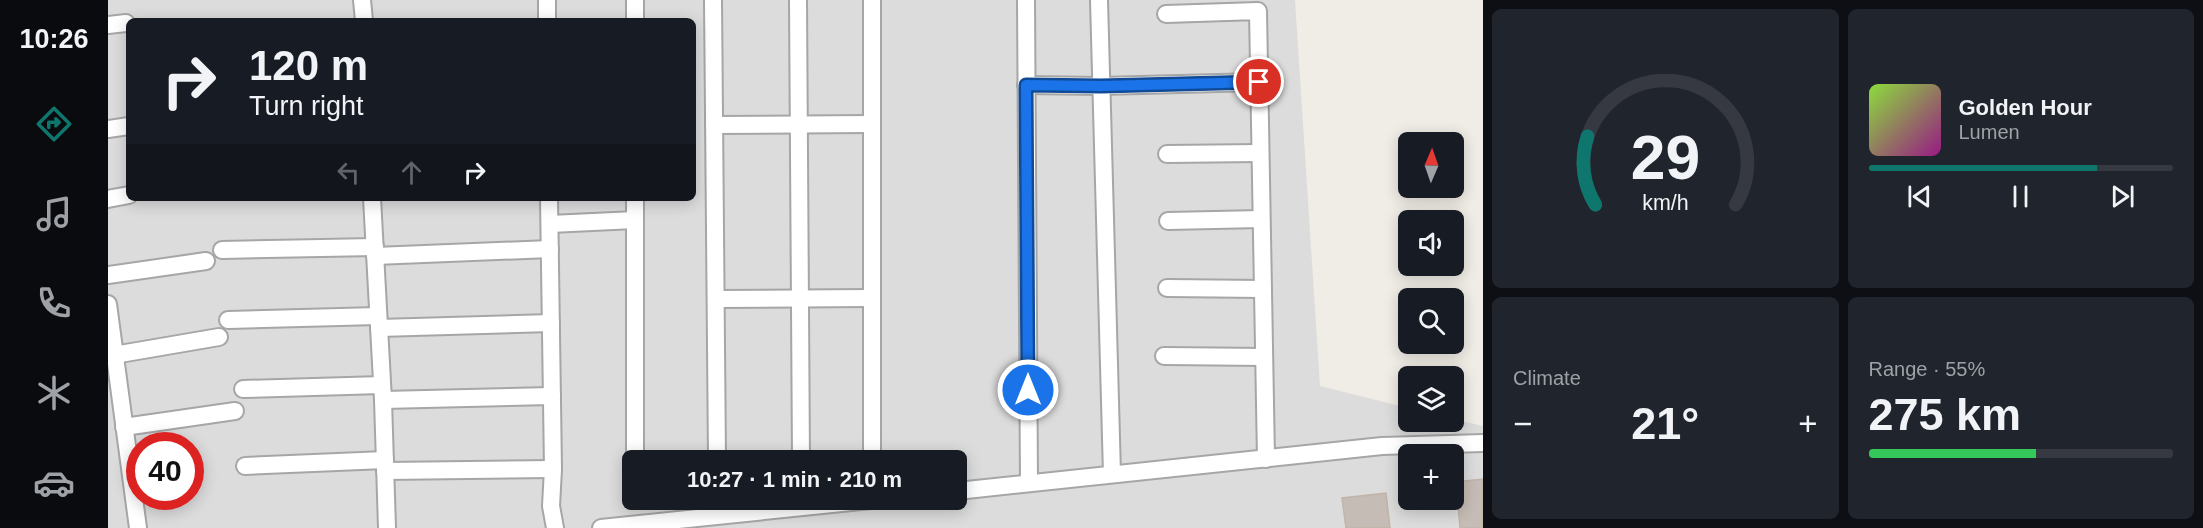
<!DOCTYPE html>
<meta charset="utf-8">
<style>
:root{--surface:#171b24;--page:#20242c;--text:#f1f3f6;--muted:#9ea1a6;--line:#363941;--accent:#0f766e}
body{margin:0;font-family:Helvetica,sans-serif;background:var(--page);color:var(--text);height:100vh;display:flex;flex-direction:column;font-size:22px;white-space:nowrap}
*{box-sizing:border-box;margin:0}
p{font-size:20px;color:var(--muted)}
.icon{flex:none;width:33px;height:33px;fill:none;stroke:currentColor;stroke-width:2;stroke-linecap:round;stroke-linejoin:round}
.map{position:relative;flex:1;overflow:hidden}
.side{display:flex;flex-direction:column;gap:9px;padding:9px;background:#0d0f14;width:720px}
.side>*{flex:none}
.hud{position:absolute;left:18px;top:18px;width:570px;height:183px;border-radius:9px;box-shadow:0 3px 15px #0003;background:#171b24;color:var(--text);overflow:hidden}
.needle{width:39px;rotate:2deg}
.buttons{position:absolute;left:1290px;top:132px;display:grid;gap:12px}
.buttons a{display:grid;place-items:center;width:66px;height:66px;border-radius:9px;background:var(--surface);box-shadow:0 3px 15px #0003;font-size:30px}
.speed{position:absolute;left:18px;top:432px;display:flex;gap:12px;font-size:30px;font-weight:700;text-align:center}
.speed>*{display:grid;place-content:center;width:78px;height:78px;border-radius:50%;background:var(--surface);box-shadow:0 3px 15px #0003;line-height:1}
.speed .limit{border:9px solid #d22;background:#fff;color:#111}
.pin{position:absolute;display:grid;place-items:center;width:51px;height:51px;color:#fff;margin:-26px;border:3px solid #fff;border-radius:50%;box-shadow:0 2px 6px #0007}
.me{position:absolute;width:66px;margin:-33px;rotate:0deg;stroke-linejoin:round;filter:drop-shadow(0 0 4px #0008)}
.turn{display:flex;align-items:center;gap:21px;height:126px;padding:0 24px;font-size:27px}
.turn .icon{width:78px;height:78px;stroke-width:2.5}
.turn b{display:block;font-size:42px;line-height:51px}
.lanes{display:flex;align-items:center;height:57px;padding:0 24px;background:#0003;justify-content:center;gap:30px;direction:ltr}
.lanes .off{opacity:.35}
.big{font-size:45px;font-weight:700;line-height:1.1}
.side .tile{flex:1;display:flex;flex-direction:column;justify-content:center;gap:9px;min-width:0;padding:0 21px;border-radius:9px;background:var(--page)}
.side .dial{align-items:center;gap:0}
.dial svg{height:156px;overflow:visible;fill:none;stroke:var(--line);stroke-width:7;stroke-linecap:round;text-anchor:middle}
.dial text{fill:var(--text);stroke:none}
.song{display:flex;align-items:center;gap:18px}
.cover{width:72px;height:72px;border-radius:9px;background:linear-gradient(135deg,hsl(90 70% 55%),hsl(310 70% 35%))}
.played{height:6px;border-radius:3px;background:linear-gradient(90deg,var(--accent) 75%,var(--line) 75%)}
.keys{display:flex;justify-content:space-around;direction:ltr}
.heat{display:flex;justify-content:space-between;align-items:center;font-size:33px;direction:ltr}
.charge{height:9px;border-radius:4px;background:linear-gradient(90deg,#34c759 55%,var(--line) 0)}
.side .tiles{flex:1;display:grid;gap:9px;grid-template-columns:repeat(2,1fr)}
.trip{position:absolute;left:514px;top:450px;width:345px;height:60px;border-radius:9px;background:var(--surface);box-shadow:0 3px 15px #0003;font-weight:700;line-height:60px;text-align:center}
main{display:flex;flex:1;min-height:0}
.dock{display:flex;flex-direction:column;width:108px;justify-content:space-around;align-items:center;background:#090b0e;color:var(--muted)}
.dock .icon{width:42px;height:42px}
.dock .selected{color:var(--accent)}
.dock b{font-size:27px;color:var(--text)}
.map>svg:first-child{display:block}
</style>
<main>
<nav class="dock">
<b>10:26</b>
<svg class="icon selected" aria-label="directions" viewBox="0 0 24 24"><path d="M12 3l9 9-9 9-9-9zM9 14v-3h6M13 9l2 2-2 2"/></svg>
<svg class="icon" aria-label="music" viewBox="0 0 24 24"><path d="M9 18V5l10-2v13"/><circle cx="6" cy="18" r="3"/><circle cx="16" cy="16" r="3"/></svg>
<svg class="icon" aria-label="phone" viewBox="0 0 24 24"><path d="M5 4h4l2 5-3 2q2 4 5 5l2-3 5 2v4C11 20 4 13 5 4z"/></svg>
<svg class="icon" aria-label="climate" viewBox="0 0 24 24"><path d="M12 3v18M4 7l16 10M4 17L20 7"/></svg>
<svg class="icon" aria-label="car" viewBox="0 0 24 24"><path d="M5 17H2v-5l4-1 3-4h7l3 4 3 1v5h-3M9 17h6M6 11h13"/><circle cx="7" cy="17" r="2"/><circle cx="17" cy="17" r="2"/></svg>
</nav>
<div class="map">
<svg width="1375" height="528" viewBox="0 0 1375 528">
<rect width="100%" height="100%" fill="#f0ede6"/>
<path fill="#dddcdc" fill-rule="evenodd" d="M 0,0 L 1187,0 L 1212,386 L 1300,408 L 1300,422 L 1346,422 L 1346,419 L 1375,426 L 1375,528 L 0,528 ZM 21,21 L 585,21 L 585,198 L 21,198 ZM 32,446 L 82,446 L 82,496 L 32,496 ZM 1300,454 L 1346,454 L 1346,500 L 1300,500 ZM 525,460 L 849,460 L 849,500 L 525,500 Z"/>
<g fill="#c5bcb5" stroke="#c1b4a8" stroke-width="1.5">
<path d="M 1375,479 L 1375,528 L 1352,528 L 1348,482 Z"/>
<path d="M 1278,493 L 1282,528 L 1238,528 L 1234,498 Z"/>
</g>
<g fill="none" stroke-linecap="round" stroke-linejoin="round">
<defs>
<g id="minor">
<path d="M 254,0 L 256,21"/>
<path d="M 439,0 L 439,21"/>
<path d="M 605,0 L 609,460"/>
<path d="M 690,0 L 693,460"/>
<path d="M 918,0 L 921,483"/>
<path d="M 991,0 L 1004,474"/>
<path d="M 1058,14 L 1150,11 L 1158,459"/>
<path d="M 527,21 L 527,0"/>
<path d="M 0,25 L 18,23"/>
<path d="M 918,85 L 993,86 L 1151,82"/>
<path d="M 606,125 L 764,124"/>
<path d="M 0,129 L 21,126"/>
<path d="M 1059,154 L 1152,153"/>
<path d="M 264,198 L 275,400 L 279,528"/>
<path d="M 441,198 L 445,469 L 443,506 L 447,528"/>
<path d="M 0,199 L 21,195"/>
<path d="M 1060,221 L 1153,219"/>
<path d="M 442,224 L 527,220"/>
<path d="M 114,250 L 267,247"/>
<path d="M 267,256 L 442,249"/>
<path d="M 0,275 L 98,261"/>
<path d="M 1059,288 L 1155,289"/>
<path d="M 608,299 L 764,298"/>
<path d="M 0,304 L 30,528"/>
<path d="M 120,320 L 270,316"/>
<path d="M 271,328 L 443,323"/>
<path d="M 6,355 L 111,337"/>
<path d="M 1056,356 L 1156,357"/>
<path d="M 135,389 L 274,385"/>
<path d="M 275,400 L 444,396"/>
<path d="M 16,427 L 127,411"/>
<path d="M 527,460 L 527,198"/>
<path d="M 764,460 L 764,0"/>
<path d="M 137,466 L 277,460"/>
<path d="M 277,471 L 445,469"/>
<path d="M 849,491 L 1274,446 L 1375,443"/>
<path d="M 493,528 L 763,500"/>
</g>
</defs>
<use href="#minor" stroke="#a6a6a6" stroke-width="20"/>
<use href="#minor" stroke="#fff" stroke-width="16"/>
</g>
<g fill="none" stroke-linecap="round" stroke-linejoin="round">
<defs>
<path id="route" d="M 920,390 L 918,85 L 993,86 L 1151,82"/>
</defs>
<use href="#route" stroke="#114b97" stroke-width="15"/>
<use href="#route" stroke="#1a73e8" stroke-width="10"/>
</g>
</svg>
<div class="buttons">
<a><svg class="needle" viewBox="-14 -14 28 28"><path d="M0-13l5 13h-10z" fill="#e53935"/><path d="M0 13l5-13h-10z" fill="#9ea1a6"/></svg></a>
<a><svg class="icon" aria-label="sound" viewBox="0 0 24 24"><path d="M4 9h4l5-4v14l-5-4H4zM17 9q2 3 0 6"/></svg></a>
<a><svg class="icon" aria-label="search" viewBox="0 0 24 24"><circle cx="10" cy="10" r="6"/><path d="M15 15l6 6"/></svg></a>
<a><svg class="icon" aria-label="layers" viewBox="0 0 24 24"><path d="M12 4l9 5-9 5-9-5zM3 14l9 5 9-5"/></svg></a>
<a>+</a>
</div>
<div class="speed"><div class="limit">40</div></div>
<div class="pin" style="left:1151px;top:82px;background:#d93025"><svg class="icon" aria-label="arrive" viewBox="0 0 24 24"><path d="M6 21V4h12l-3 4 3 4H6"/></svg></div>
<svg class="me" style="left:920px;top:390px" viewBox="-20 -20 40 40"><circle r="17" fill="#1a73e8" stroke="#fff" stroke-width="3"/><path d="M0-11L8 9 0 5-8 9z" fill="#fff"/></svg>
<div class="trip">10:27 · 1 min · 210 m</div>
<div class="hud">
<div class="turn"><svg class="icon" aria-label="right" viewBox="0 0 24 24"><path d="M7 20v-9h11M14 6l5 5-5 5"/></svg><div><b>120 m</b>Turn right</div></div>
<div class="lanes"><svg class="icon off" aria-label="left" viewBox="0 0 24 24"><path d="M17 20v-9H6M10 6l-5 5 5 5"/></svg><svg class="icon off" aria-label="ahead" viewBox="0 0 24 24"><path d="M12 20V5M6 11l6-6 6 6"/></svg><svg class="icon" aria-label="right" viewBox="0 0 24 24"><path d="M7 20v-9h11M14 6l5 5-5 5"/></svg></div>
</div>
</div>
<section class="side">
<div class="tiles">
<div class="tile dial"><svg viewBox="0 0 100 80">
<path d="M14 69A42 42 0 1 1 86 69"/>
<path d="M14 69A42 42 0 0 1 10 34" stroke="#0f766e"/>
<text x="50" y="56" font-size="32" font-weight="700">29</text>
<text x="50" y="72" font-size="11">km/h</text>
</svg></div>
<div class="tile">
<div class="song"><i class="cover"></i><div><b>Golden Hour</b><p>Lumen</p></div></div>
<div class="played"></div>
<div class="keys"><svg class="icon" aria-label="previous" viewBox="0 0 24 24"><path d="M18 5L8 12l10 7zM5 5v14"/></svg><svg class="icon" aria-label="pause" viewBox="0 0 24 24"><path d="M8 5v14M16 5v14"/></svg><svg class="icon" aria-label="next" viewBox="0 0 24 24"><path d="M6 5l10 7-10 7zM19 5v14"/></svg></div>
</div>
<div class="tile"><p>Climate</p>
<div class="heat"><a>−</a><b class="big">21°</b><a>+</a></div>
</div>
<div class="tile"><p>Range · 55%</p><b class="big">275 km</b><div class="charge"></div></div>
</div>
</section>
</main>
